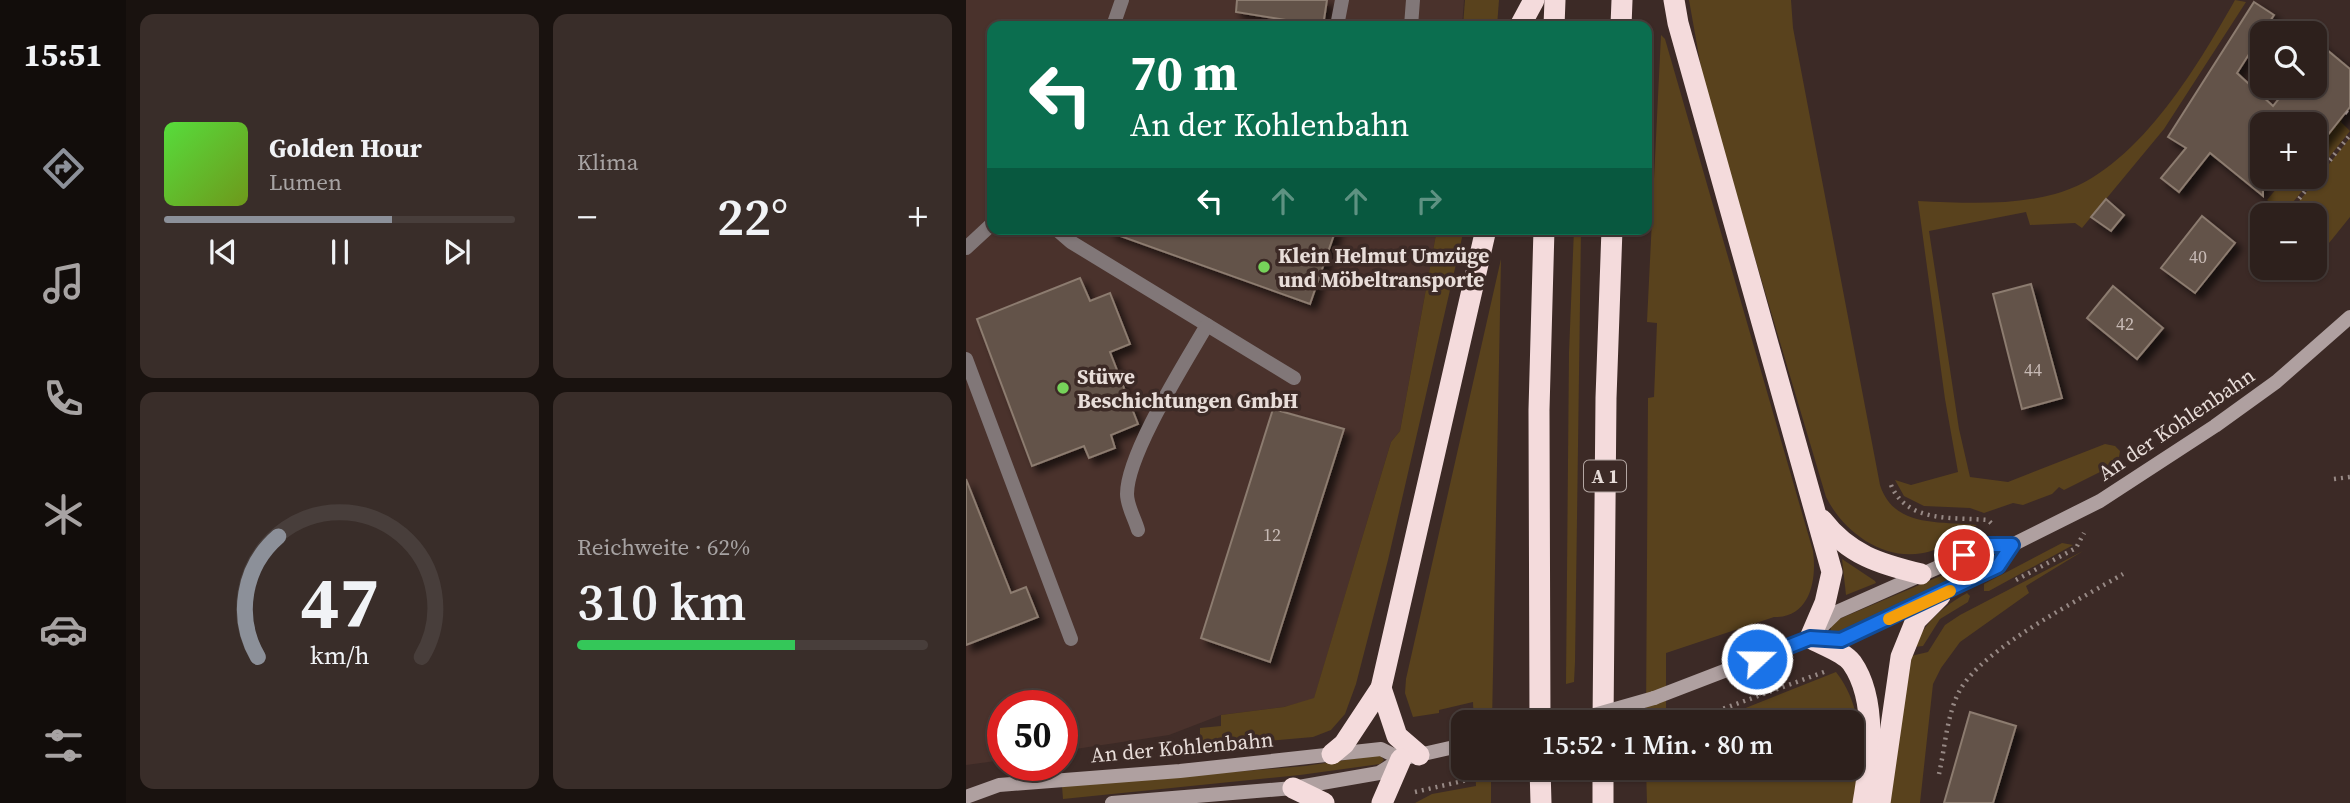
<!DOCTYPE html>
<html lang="de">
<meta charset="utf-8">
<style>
:root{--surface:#2d201c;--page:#392d29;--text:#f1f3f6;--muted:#a7a3a3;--line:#483e3b;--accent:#8c9099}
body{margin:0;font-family:"Source Serif 4",serif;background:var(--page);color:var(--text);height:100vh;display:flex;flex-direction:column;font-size:26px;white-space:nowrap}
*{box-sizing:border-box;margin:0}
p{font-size:23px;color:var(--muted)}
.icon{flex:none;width:38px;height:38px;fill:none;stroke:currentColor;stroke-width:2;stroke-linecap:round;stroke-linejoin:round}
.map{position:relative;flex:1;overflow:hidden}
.panel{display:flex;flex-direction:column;gap:14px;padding:14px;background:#19120f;width:840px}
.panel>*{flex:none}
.guide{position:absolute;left:21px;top:21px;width:665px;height:214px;border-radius:14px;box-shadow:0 2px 5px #0004,0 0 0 2px var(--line);background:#0b6e4f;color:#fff;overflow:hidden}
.tools{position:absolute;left:1284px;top:21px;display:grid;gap:14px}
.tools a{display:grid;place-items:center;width:77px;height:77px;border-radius:14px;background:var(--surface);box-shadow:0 2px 5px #0004,0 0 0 2px var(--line);font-size:35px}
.speed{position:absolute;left:21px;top:690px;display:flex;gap:14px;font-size:35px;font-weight:700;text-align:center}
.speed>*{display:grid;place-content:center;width:91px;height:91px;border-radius:50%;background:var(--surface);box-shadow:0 2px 5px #0004,0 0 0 2px var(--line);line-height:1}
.speed .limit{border:10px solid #d22;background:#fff;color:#111}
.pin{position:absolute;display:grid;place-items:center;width:60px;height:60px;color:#fff;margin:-30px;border:4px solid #fff;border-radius:50%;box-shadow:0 2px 7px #0007}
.me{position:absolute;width:77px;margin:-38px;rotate:69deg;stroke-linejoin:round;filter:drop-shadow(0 0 5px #0008)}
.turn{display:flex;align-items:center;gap:24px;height:147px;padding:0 28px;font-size:32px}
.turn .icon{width:91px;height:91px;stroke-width:2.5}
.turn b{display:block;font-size:49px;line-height:60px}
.lanes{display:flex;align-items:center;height:66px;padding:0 28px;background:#0003;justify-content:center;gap:35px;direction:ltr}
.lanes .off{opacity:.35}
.big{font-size:52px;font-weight:600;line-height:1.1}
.panel .tile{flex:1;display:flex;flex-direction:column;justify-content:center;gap:10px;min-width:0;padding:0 24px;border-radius:14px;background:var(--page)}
.panel .dial{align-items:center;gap:0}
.dial svg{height:182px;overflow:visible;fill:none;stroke:var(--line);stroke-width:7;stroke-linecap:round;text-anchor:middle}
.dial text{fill:var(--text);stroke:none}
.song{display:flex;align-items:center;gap:21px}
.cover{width:84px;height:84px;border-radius:10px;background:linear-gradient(135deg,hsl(110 70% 55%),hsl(80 70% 35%))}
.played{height:7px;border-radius:4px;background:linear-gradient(90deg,var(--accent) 65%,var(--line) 65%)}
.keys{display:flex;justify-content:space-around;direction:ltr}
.heat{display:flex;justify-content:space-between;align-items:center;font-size:38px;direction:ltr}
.charge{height:10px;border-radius:5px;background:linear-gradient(90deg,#34c759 62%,var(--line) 0)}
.panel .tiles{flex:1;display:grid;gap:14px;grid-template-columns:repeat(2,1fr)}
.trip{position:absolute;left:485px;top:710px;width:413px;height:70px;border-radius:14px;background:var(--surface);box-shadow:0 2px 5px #0004,0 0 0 2px var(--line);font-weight:600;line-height:70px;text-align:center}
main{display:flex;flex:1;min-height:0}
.menu{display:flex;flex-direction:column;width:126px;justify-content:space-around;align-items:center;background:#120d0b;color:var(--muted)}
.menu .icon{width:49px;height:49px}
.menu .selected{color:var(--accent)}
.menu b{font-size:32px;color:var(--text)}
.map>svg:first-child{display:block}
</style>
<main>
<nav class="menu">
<b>15:51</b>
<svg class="icon selected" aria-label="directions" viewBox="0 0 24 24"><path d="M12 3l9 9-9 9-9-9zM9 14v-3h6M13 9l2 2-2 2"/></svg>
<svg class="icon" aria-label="music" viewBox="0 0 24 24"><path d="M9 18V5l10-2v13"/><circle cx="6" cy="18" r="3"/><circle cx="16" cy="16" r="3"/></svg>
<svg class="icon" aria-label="phone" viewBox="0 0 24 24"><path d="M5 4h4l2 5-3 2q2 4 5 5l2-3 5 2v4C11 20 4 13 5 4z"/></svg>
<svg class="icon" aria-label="climate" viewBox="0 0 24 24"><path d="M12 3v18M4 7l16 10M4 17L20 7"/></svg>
<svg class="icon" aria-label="car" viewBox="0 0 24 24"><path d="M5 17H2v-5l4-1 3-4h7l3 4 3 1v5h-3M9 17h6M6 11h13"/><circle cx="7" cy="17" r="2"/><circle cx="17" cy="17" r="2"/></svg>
<svg class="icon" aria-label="filters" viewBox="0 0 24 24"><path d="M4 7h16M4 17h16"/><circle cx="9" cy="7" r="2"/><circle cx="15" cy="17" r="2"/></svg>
</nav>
<section class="panel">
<div class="tiles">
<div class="tile">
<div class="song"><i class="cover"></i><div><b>Golden Hour</b><p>Lumen</p></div></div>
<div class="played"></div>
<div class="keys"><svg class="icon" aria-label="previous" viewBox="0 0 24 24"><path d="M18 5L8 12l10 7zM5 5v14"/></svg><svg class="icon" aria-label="pause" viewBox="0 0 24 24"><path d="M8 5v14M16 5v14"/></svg><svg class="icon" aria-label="next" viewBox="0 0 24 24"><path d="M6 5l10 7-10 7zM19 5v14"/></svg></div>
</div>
<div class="tile"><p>Klima</p>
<div class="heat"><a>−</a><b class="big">22°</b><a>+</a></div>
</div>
<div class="tile dial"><svg viewBox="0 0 100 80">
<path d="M14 69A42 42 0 1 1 86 69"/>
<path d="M14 69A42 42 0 0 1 23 16" stroke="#8c9099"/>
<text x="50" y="56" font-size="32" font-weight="700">47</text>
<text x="50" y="72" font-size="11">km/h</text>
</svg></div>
<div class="tile"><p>Reichweite · 62%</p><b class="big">310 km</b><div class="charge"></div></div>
</div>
</section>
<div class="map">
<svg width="1384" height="803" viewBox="0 0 1384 803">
<defs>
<filter id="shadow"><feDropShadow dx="6" dy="6" stdDeviation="3.5" flood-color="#0009"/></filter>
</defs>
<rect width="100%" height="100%" fill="#3c2a26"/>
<path fill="#4a322c" d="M 0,0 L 498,0 L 496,26 L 26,26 L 26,229 L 471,229 L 434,431 L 425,442 L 348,699 L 318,707 L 255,715 L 203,735 L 96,751 L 96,705 L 37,705 L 37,760 L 0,765 Z"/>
<g fill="#59421d">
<path d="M 499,0 L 533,0 L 531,26 L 497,26 Z"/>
<path d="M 723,0 L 825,0 L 827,28 L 914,485 C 928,528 973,521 1011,525 C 996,533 984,544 968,550 C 924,566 879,535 860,497 L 767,184 L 736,73 Z"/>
<path d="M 1269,0 L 1280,2 L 1198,129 L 1116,228 L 1109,223 L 1064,225 L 1060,212 L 963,231 L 993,429 L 1004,477 L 1042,482 L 1139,444 L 1149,446 L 1154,451 L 1153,457 L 1138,470 L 1098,490 L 1093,487 L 1086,494 L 1057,505 L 1047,503 L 1018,513 L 1004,508 L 958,506 L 938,496 L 929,480 L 945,485 L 992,472 L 979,399 L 952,201 C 998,203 1044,206 1089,194 C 1169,173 1231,67 1269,0 Z"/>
<path d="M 695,35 L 699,39 L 847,551 C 851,580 844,618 808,617 L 700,653 L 700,723 L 680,723 L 682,398 L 688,397 L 691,323 L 681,322 Z"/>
<path d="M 1378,115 L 1375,122 L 1384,131 L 1349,175 L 1349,143 L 1354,146 Z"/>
<path d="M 1384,138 L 1384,217 L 1359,248 L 1349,240 L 1349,215 L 1322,215 Z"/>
<path d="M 1320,177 L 1331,177 L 1342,184 L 1317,214 L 1301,200 Z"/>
<path d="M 471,229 L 498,229 L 422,560 L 390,684 L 379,714 L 365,730 L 347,737 L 234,747 L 234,728 L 255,726 L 255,715 L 318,707 L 348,698 L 425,442 L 434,431 Z"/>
<path d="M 608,229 L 615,229 L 609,662 L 608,682 L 600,684 L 603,353 Z"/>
<path d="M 535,259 L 526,723 L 508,723 L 507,702 L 473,710 L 473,713 L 447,717 L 439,693 L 440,679 Z"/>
<path d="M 1096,543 L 1107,545 L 1023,591 L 1018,591 L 1018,584 Z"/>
<path d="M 1117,551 L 1060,586 L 1063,593 L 994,642 L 975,668 L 967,684 L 954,803 L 924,803 L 945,656 L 962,652 L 979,625 L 994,615 Z"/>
<path d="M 876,559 L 909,581 L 910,583 L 880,595 Z"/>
<path d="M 991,569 L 994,577 L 871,635 L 864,633 L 866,622 Z"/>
<path d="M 1001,593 L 1004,596 L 1002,602 L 974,619 L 957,646 L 947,647 C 961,621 975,608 1001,593 Z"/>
<path d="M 870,672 C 899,709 897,758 887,803 L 681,803 L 680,768 L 886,768 L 886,723 L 742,723 Z"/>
<path d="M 414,755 L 418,760 L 414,764 L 334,775 L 97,799 L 96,786 L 339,766 Z"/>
<path d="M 509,768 L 525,768 L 525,803 L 449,803 L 466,794 L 510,786 Z"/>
</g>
<g fill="#635348" stroke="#8c7b6f" stroke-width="2" filter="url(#shadow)">
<path d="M 271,0 L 361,0 L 357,26 L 270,12 Z"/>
<path d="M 1288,2 L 1308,15 L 1271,73 L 1307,106 L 1323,86 L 1349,86 L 1349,40 L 1384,69 L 1384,107 L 1349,151 L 1349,124 L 1297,124 L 1297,196 L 1244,153 L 1213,192 L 1195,178 L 1220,148 L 1202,137 Z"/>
<path d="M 1140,199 L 1158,215 L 1145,231 L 1125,217 Z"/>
<path d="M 1236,216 L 1269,243 L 1229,293 L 1195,268 Z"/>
<path d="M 144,229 L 370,229 L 344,304 L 143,232 Z"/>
<path d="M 114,278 L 124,301 L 144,293 L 164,344 L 144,352 L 172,424 L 145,435 L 149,448 L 123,458 L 118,446 L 66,466 L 11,319 Z"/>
<path d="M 1065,284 L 1096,398 L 1056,409 L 1027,294 Z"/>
<path d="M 1147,286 L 1197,328 L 1171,359 L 1121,318 Z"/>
<path d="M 307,409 L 378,429 L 304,662 L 235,638 Z"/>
<path d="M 0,479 L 45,593 L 60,587 L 72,617 L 0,645 Z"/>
<path d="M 1004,712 L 1050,726 L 1027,803 L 978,803 Z"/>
</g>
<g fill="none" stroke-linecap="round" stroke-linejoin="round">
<g stroke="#978985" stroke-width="4.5" stroke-dasharray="2 5" stroke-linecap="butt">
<path d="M 1380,112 L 1384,115"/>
<path d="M 1336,177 L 1345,184"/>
<path d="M 1320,215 L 1384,135"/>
<path d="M 1368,479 L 1384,477"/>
<path d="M 925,485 C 941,523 986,517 1022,520 L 1027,525"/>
<path d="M 1050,580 L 1110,548 L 1118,533"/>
<path d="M 718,723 L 858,672"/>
<path d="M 973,774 C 979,748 981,713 994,690 C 1017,648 1115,599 1157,574"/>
<path d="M 449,792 L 549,769"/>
</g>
<g stroke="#817778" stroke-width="14">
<path d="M 371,26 L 376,0"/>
<path d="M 445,26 L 447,0"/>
<path d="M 90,229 L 105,242 L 328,378"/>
<path d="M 0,359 L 105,639"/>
<path d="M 172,530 C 169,519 161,506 161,494 C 161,454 219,363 241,325"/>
</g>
<g stroke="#817778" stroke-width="14">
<path d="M 147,26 L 156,0"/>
<path d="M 0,248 L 26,224"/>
</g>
<g stroke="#afa0a0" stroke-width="14">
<path d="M 856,639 L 875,640 L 1032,566 L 1046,545"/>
<path d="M 688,698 L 844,638 L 871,612 L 1020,546 L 1046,545 L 1134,501 L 1249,426 L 1310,382 L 1384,317"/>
<path d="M 0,797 L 33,785 L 214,771 L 415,749 L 435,759"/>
<path d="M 146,803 L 327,788 L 413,773 L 435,759 L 497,745"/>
</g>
<g stroke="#f4dbdc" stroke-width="21">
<path d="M 708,0 L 712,23 L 866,572 L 859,603 L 844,638 C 856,645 878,652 886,663 C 912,700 904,763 897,803"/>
<path d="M 554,26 L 568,0"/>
<path d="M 588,26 L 589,0"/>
<path d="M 655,26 L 656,0"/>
<path d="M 856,520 C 883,555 914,564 955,574"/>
<path d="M 415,688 L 431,736 L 453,755"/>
<path d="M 574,723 L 573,410 L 578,229"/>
<path d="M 637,723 L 640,398 L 646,229"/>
<path d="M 366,754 L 378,744 L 415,688 L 520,229"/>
<path d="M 574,768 L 575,803"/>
<path d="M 327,788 L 358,803"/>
<path d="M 416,803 L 435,759"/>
<path d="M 637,803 L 637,768"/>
<path d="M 914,803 L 935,657 L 950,620 L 974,596"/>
</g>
<path stroke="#afa0a0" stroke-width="14" d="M 600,723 L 688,698"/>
</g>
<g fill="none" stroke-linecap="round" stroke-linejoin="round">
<defs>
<path id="route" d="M 791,659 L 844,638 L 875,640 L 1032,566 L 1046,545 L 1020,545 L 998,555"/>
</defs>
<use href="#route" stroke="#114b97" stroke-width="18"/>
<use href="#route" stroke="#1a73e8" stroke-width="12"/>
<path stroke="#f59e0b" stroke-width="12" d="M 923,619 L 984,591"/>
</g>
<g fill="#76d25a" stroke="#3c2a26" stroke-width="2.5">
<circle cx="298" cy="267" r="7"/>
<circle cx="97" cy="388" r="7"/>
</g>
<g text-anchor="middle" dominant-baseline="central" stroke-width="7" stroke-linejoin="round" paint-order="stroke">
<g font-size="18" fill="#c7bab5">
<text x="1232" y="256">40</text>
<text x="1159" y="323">42</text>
<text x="1067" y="369">44</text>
<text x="306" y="534">12</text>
</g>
<rect fill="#3c2a26" stroke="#b4a7a3" stroke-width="2" x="618" y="460.5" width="42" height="31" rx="5"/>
<g font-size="19" font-weight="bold" fill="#e8ddd9">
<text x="639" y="476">A 1</text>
</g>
<g font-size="21" font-weight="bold" fill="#e8ddd9" stroke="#3c2a26" text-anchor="start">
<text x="312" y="255">Klein Helmut Umzüge<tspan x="312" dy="24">und Möbeltransporte</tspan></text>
<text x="111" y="376">Stüwe<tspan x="111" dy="24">Beschichtungen GmbH</tspan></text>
</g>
<g font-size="21" fill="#e8ddd9" stroke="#3c2a26">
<text transform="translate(1210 424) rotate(-34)">An der Kohlenbahn</text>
<text transform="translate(216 747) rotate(-5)">An der Kohlenbahn</text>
</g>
</g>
</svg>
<div class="tools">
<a><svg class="icon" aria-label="search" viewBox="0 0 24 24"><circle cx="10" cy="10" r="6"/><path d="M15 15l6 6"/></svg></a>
<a>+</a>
<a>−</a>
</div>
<div class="speed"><div class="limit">50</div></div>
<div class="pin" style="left:998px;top:555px;background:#d93025"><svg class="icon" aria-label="arrive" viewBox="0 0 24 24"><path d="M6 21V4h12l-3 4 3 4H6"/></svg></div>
<svg class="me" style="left:791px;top:659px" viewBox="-20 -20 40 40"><circle r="17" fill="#1a73e8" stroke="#fff" stroke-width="3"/><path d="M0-11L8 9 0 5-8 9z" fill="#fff"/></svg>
<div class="trip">15:52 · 1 Min. · 80 m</div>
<div class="guide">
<div class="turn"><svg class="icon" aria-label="left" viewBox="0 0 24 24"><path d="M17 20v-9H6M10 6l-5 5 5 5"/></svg><div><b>70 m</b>An der Kohlenbahn</div></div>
<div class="lanes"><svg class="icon" aria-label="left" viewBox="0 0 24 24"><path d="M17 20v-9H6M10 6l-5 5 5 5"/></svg><svg class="icon off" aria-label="ahead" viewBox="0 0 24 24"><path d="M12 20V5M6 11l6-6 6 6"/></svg><svg class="icon off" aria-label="ahead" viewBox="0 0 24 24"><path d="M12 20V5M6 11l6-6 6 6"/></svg><svg class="icon off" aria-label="right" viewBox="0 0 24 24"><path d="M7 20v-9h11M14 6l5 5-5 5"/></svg></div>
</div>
</div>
</main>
